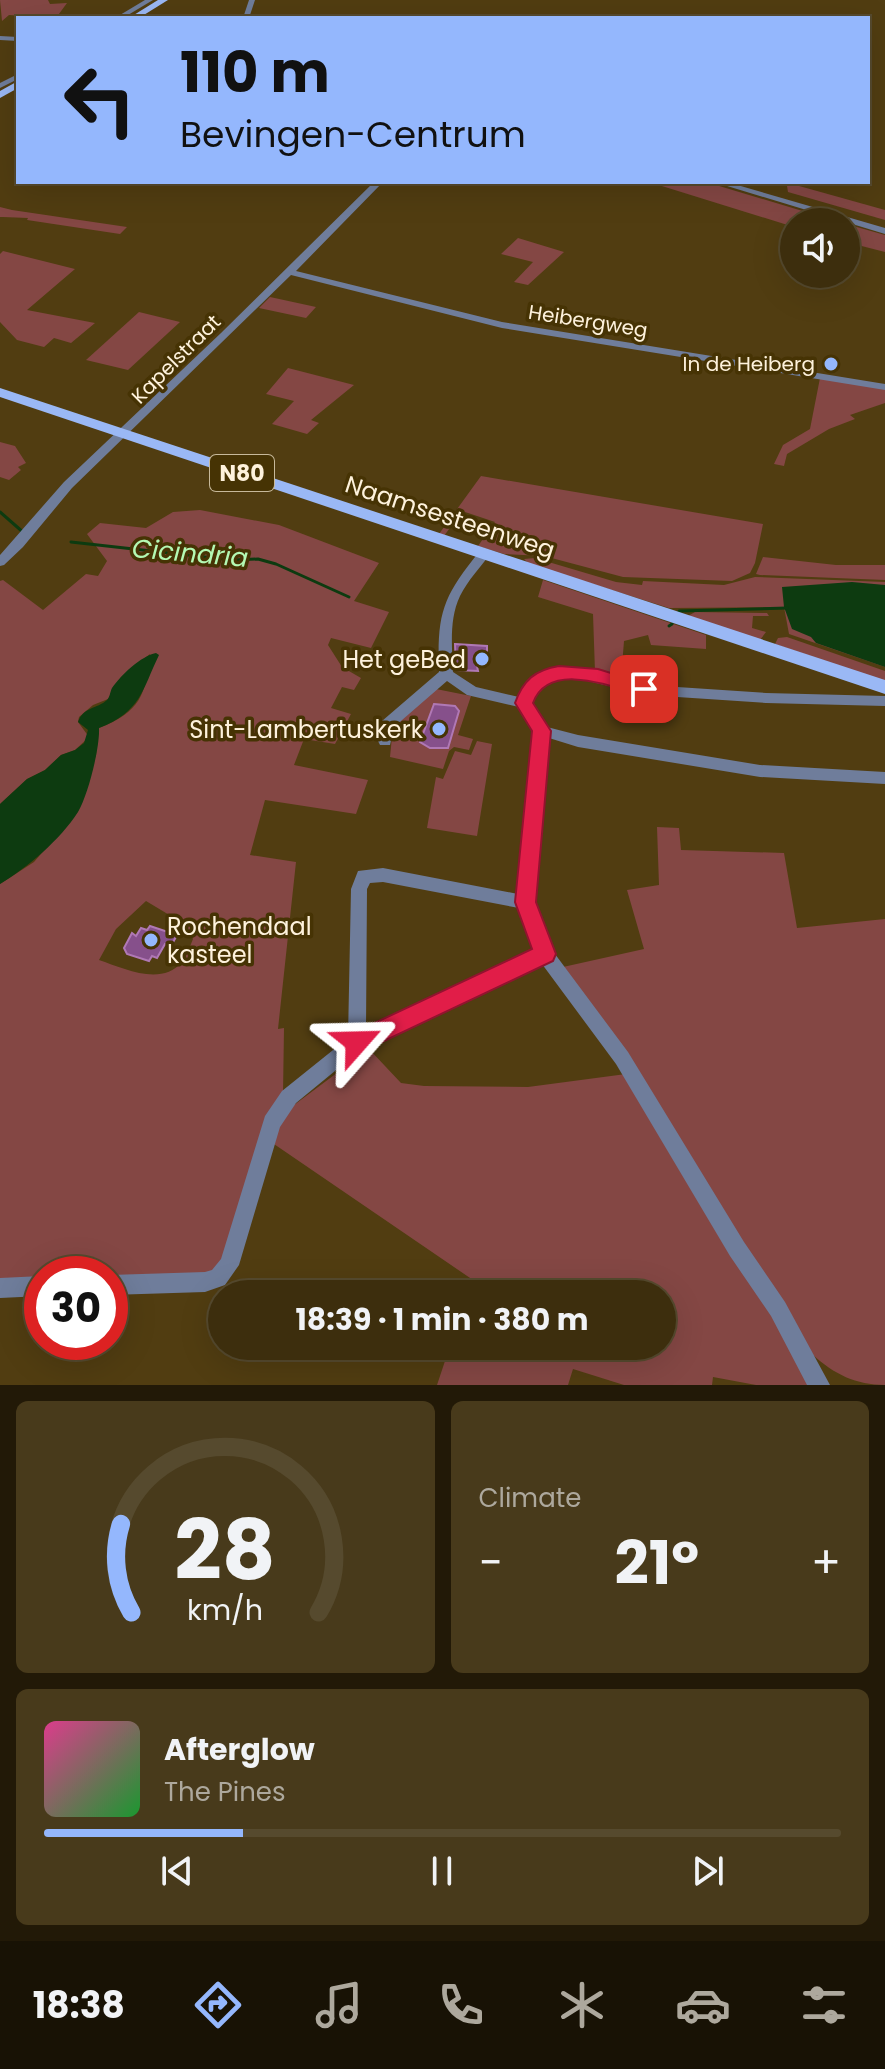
<!DOCTYPE html>
<meta charset="utf-8">
<style>
:root{--surface:#3d2e0d;--page:#483a1b;--text:#f1f3f6;--muted:#ada89d;--line:#564a2e;--accent:#94b7fd}
body{margin:0;font-family:Poppins,sans-serif;background:var(--page);color:var(--text);height:100vh;display:flex;flex-direction:column;font-size:30px;white-space:nowrap}
*{box-sizing:border-box;margin:0}
p{font-size:26px;color:var(--muted)}
.icon{flex:none;width:44px;height:44px;fill:none;stroke:currentColor;stroke-width:2;stroke-linecap:round;stroke-linejoin:round}
.map{position:relative;height:1385px;overflow:hidden}
.details{display:flex;flex-direction:column;gap:16px;padding:16px;background:#221907;flex:1}
.details>*{flex:none}
.banner{position:absolute;left:16px;top:16px;width:854px;height:168px;border-radius:0px;box-shadow:0 8px 32px #0002,0 0 0 2px var(--line);background:#94b7fd;color:#111;overflow:hidden}
.buttons{position:absolute;left:780px;top:208px;display:grid;gap:16px}
.buttons a{display:grid;place-items:center;width:80px;height:80px;border-radius:50%;background:var(--surface);box-shadow:0 8px 32px #0002,0 0 0 2px var(--line);font-size:40px}
.speed{position:absolute;left:24px;top:1256px;display:flex;gap:16px;font-size:40px;font-weight:700;text-align:center}
.speed>*{display:grid;place-content:center;width:104px;height:104px;border-radius:50%;background:var(--surface);box-shadow:0 8px 32px #0002,0 0 0 2px var(--line);line-height:1}
.speed .limit{border:12px solid #d22;background:#fff;color:#111}
.pin{position:absolute;display:grid;place-items:center;width:68px;height:68px;color:#fff;margin:-34px;border-radius:16px;box-shadow:0 4px 12px #0006}
.me{position:absolute;width:88px;margin:-44px;rotate:65deg;stroke-linejoin:round;filter:drop-shadow(0 0 6px #0008)}
.turn{display:flex;align-items:center;gap:28px;height:168px;padding:0 32px;font-size:36px}
.turn .icon{width:104px;height:104px;stroke-width:2.5}
.turn b{display:block;font-size:56px;line-height:68px}
.big{font-size:60px;font-weight:700;line-height:1.1}
.details .widget{flex:1;display:flex;flex-direction:column;justify-content:center;gap:12px;min-width:0;padding:0 28px;border-radius:12px;background:var(--page)}
.details .dial{align-items:center;gap:0}
.dial svg{height:208px;overflow:visible;fill:none;stroke:var(--line);stroke-width:7;stroke-linecap:round;text-anchor:middle}
.dial text{fill:var(--text);stroke:none}
.song{display:flex;align-items:center;gap:24px}
.cover{width:96px;height:96px;border-radius:12px;background:linear-gradient(135deg,hsl(330 70% 55%),hsl(130 70% 35%))}
.played{height:8px;border-radius:4px;background:linear-gradient(90deg,var(--accent) 25%,var(--line) 25%)}
.keys{display:flex;justify-content:space-around;direction:ltr}
.heat{display:flex;justify-content:space-between;align-items:center;font-size:44px;direction:ltr}
.details .tiles{flex:1;display:grid;gap:16px;grid-template-columns:1fr 1fr}
.widget:last-child{grid-column:span 2}
.trip{position:absolute;left:208px;top:1280px;width:468px;height:80px;border-radius:40px;background:var(--surface);box-shadow:0 8px 32px #0002,0 0 0 2px var(--line);font-weight:700;line-height:80px;text-align:center}
.tab-bar{display:flex;height:128px;justify-content:space-around;align-items:center;background:#181205;color:var(--muted)}
.tab-bar .icon{width:56px;height:56px}
.tab-bar .on{color:var(--accent)}
.tab-bar b{font-size:36px;color:var(--text)}
.map>svg:first-child{display:block}
</style>
<div class="map">
<svg width="885" height="1385" viewBox="0 0 885 1385">
<rect width="100%" height="100%" fill="#513d11"/>
<g fill="#844744" fill-rule="evenodd">
<path d="M 0,0 L 48,0 L 50,4 L 67,3 L 56,18 L 9,15 L 2,21 Z"/>
<path d="M 649,182 L 706,182 L 839,222 L 794,222 L 794,227 Z"/>
<path d="M 792,184 L 885,210 L 885,220 L 788,192 L 787,186 Z"/>
<path d="M 0,207 L 12,210 L 127,227 L 120,234 L 27,220 L 28,218 L 3,217 L 0,217 Z"/>
<path d="M 846,224 L 885,235 L 885,252 L 846,242 Z"/>
<path d="M 518,238 L 564,252 L 528,285 L 514,282 L 533,262 L 501,254 Z"/>
<path d="M 3,251 L 75,269 L 27,310 L 95,323 L 71,343 L 54,338 L 44,347 L 17,340 L 0,322 L 0,254 Z"/>
<path d="M 270,297 L 316,307 L 306,318 L 259,308 Z"/>
<path d="M 139,312 L 180,322 L 128,370 L 86,360 Z"/>
<path d="M 288,368 L 354,385 L 311,420 L 319,423 L 307,434 L 272,424 L 294,401 L 266,394 Z"/>
<path d="M 820,378 L 885,389 L 885,403 L 850,415 L 855,419 L 829,429 L 787,454 L 784,466 L 774,464 L 783,445 L 810,429 Z"/>
<path d="M 0,442 L 15,446 L 26,463 L 18,467 L 21,470 L 9,480 L 0,477 Z"/>
<path d="M 481,476 L 763,524 L 755,563 L 750,573 L 732,581 L 623,577 L 544,556 L 504,554 L 478,546 L 495,522 L 462,511 L 444,536 L 439,534 Z"/>
<path d="M 200,510 L 279,525 L 379,563 L 354,601 L 389,612 L 371,648 L 331,638 L 328,645 L 342,667 L 361,678 L 354,690 L 342,687 L 331,708 L 351,714 L 335,744 L 304,739 L 294,765 L 368,780 L 356,814 L 265,800 L 250,855 L 296,862 L 278,1029 L 284,1028 L 283,1094 L 229,1251 L 214,1275 L 110,1279 L 110,1274 L 42,1274 L 42,1282 L 0,1284 L 0,884 L 34,862 L 78,811 L 96,755 L 99,728 C 140,712 146,695 150,654 L 121,677 L 108,699 L 93,705 L 79,717 L 78,722 L 89,737 L 75,750 L 61,755 L 45,770 L 27,779 L 0,804 L 0,581 L 3,580 L 43,610 L 86,574 L 98,576 L 107,561 L 87,534 L 100,523 L 146,528 L 173,512 ZM 146,901 L 186,925 L 193,939 C 190,946 187,956 182,962 C 161,987 123,968 99,960 L 116,929 Z"/>
<path d="M 763,557 L 836,565 L 885,565 L 885,580 L 760,575 L 756,574 Z"/>
<path d="M 535,558 L 616,582 L 642,585 L 643,581 L 724,585 L 755,577 L 885,582 L 885,667 L 789,634 L 784,607 L 669,608 L 529,564 L 524,559 Z"/>
<path d="M 543,580 L 706,635 L 706,649 L 651,645 L 648,635 L 624,641 L 621,679 L 595,672 L 593,614 L 538,597 Z"/>
<path d="M 695,612 L 767,613 L 769,616 L 753,616 L 752,628 L 766,632 L 760,640 L 688,616 Z"/>
<path d="M 787,637 L 885,671 L 885,682 L 775,644 L 778,638 Z"/>
<path d="M 436,689 L 471,696 L 458,735 L 473,739 L 469,750 L 454,747 L 449,751 L 443,769 L 390,757 L 393,727 Z"/>
<path d="M 477,741 L 492,744 L 477,836 L 427,828 L 436,777 L 443,779 L 455,751 L 471,755 Z"/>
<path d="M 657,827 L 679,828 L 681,850 L 784,853 L 797,928 L 885,919 L 885,1385 C 856,1385 834,1374 813,1355 L 563,967 L 644,949 L 627,890 L 659,885 Z"/>
<path d="M 369,1049 L 401,1083 L 424,1086 L 528,1087 L 626,1074 L 787,1337 L 812,1385 L 756,1385 L 713,1377 L 712,1385 L 624,1385 L 573,1369 L 568,1385 L 437,1385 L 450,1346 L 662,1346 L 662,1294 L 468,1294 L 473,1280 L 271,1142 L 286,1111 Z"/>
</g>
<g fill="#0d3b10">
<path d="M 852,582 L 885,585 L 885,667 L 816,643 L 811,637 L 792,629 L 784,607 L 782,587 Z"/>
<path d="M 156,653 L 159,655 C 142,690 141,712 99,728 C 100,748 88,795 78,812 C 60,840 28,867 0,884 L 0,804 L 27,779 L 45,770 L 61,755 L 75,750 L 84,743 L 88,730 L 78,722 C 83,707 97,709 107,700 C 110,697 110,692 112,688 C 121,675 141,656 156,653 Z"/>
</g>
<g fill="none" stroke-linecap="round" stroke-linejoin="round">
<g stroke="#0d3b10" stroke-width="3">
<path d="M 0,512 L 24,533"/>
<path d="M 71,542 L 232,560 L 258,559 L 276,564 L 349,597"/>
<path d="M 679,611 L 787,608"/>
<path d="M 669,626 L 672,624"/>
</g>
</g>
<g fill="#86508b" stroke="#b078b5" stroke-width="2">
<path d="M 455,644 L 487,646 L 487,665 L 477,666 L 478,671 L 456,670 Z"/>
<path d="M 434,704 L 455,706 L 459,711 L 448,748 L 430,748 L 420,742 Z"/>
<path d="M 150,926 L 177,935 L 171,946 L 165,944 L 157,958 L 152,956 L 149,961 L 127,954 L 124,948 L 132,933 L 136,936 L 141,928 L 147,930 Z"/>
</g>
<g fill="none" stroke-linecap="round" stroke-linejoin="round">
<g fill="#6f7d9b" fill-rule="evenodd">
<path d="M 145,0 L 153,0 L 123,18 L 115,18 Z"/>
<path d="M 249,0 L 255,0 L 249,18 L 243,18 Z"/>
<path d="M 0,36 L 18,37 L 18,41 L 0,40 Z"/>
<path d="M 18,74 L 18,79 L 0,88 L 0,83 Z"/>
<path d="M 374,182 L 383,182 L 296,271 L 502,322 L 885,384 L 885,390 L 502,328 L 291,275 L 72,488 L 23,547 L 4,565 L 0,566 L 0,555 L 64,482 L 221,333 Z"/>
<path d="M 714,182 L 727,182 L 885,228 L 885,234 Z"/>
<path d="M 484,550 L 490,554 C 480,568 468,580 460,596 C 449,619 452,646 453,672 L 476,687 L 519,697 C 530,673 546,667 571,667 L 647,685 L 766,693 L 885,696 L 885,706 L 766,703 L 647,695 L 571,677 L 558,677 L 542,683 L 531,703 L 547,727 L 578,735 L 760,765 L 885,772 L 885,784 L 760,777 L 578,747 L 549,738 L 533,902 L 552,950 L 628,1052 L 744,1242 L 785,1302 L 830,1385 L 807,1385 L 771,1316 L 730,1256 L 616,1064 L 542,964 L 363,1048 L 296,1103 L 280,1127 L 239,1265 L 225,1285 L 205,1292 L 110,1295 L 110,1275 L 205,1272 L 212,1270 L 221,1259 L 265,1116 L 282,1091 L 348,1038 L 351,889 L 358,871 L 383,868 L 518,894 L 535,731 L 519,707 L 467,695 L 447,681 L 394,727 L 390,745 L 380,745 L 378,741 L 382,721 L 439,672 C 437,614 442,597 480,551 ZM 383,882 L 519,908 L 535,950 L 366,1029 L 367,889 L 370,883 Z"/>
<path d="M 42,1276 L 42,1296 L 0,1298 L 0,1278 Z"/>
</g>
<g fill="#9ab8f5" fill-rule="evenodd">
<path d="M 158,0 L 168,0 L 139,18 L 129,18 Z"/>
<path d="M 18,81 L 18,88 L 0,98 L 0,91 Z"/>
<path d="M 0,388 L 885,680 L 885,694 L 0,397 Z"/>
</g>
</g>
<path fill="#e11d48" stroke="#92132f" stroke-width="2" d="M 559,666 L 598,669 L 650,685 L 653,689 L 644,696 C 612,687 549,660 533,703 L 551,731 L 536,902 L 556,954 L 553,961 L 365,1050 L 357,1053 L 349,1050 L 345,1042 L 349,1035 L 532,949 L 515,902 L 532,731 L 515,703 C 523,680 535,670 559,666 Z"/>
<g fill="#94b7fd" stroke="#463304" stroke-width="3">
<circle cx="831" cy="364" r="8"/>
<circle cx="482" cy="659" r="8"/>
<circle cx="439" cy="729" r="8"/>
<circle cx="151" cy="940" r="8"/>
</g>
<g text-anchor="middle" dominant-baseline="central" stroke-width="7" stroke-linejoin="round" paint-order="stroke">
<g font-size="20" fill="#fef2dc" stroke="#463304">
<text transform="translate(588 321) rotate(9)">Heibergweg</text>
<text transform="translate(176 359) rotate(-45)">Kapelstraat</text>
</g>
<g font-size="20" fill="#fef2dc" stroke="#463304" text-anchor="end">
<text x="815" y="364">In de Heiberg</text>
</g>
<rect fill="#463304" stroke="#c7b99b" stroke-width="2" x="210" y="455" width="64" height="36" rx="6"/>
<g font-size="22" font-weight="bold" fill="#fef2dc">
<text x="242" y="473">N80</text>
</g>
<g font-size="24" fill="#fef2dc" stroke="#463304">
<text transform="translate(450 517) rotate(18)">Naamsesteenweg</text>
</g>
<g font-size="24" fill="#fef2dc" stroke="#463304" text-anchor="end">
<text x="466" y="659">Het geBed</text>
<text x="423" y="729">Sint-Lambertuskerk</text>
<text x="167" y="926" text-anchor="start">Rochendaal<tspan x="167" dy="28">kasteel</tspan></text>
</g>
<g font-size="26" font-style="italic" fill="#b4f9b3" stroke="#463304">
<text transform="translate(190 553) rotate(5)">Cicindria</text>
</g>
</g>
</svg>
<div class="buttons">
<a><svg class="icon" aria-label="sound" viewBox="0 0 24 24"><path d="M4 9h4l5-4v14l-5-4H4zM17 9q2 3 0 6"/></svg></a>
</div>
<div class="speed"><div class="limit">30</div></div>
<div class="pin" style="left:644px;top:689px;background:#d93025"><svg class="icon" aria-label="arrive" viewBox="0 0 24 24"><path d="M6 21V4h12l-3 4 3 4H6"/></svg></div>
<svg class="me" style="left:357px;top:1042px" viewBox="-20 -20 40 40"><path d="M0-17L14 15 0 8-14 15z" fill="#e11d48" stroke="#fff" stroke-width="4"/></svg>
<div class="trip">18:39 · 1 min · 380 m</div>
<div class="banner">
<div class="turn"><svg class="icon" aria-label="left" viewBox="0 0 24 24"><path d="M17 20v-9H6M10 6l-5 5 5 5"/></svg><div><b>110 m</b>Bevingen-Centrum</div></div>
</div>
</div>
<section class="details">
<div class="tiles">
<div class="widget dial"><svg viewBox="0 0 100 80">
<path d="M14 69A42 42 0 1 1 86 69"/>
<path d="M14 69A42 42 0 0 1 10 35" stroke="#94b7fd"/>
<text x="50" y="56" font-size="32" font-weight="700">28</text>
<text x="50" y="72" font-size="11">km/h</text>
</svg></div>
<div class="widget"><p>Climate</p>
<div class="heat"><a>−</a><b class="big">21°</b><a>+</a></div>
</div>
<div class="widget">
<div class="song"><i class="cover"></i><div><b>Afterglow</b><p>The Pines</p></div></div>
<div class="played"></div>
<div class="keys"><svg class="icon" aria-label="previous" viewBox="0 0 24 24"><path d="M18 5L8 12l10 7zM5 5v14"/></svg><svg class="icon" aria-label="pause" viewBox="0 0 24 24"><path d="M8 5v14M16 5v14"/></svg><svg class="icon" aria-label="next" viewBox="0 0 24 24"><path d="M6 5l10 7-10 7zM19 5v14"/></svg></div>
</div>
</div>
</section>
<nav class="tab-bar">
<b>18:38</b>
<svg class="icon on" aria-label="directions" viewBox="0 0 24 24"><path d="M12 3l9 9-9 9-9-9zM9 14v-3h6M13 9l2 2-2 2"/></svg>
<svg class="icon" aria-label="music" viewBox="0 0 24 24"><path d="M9 18V5l10-2v13"/><circle cx="6" cy="18" r="3"/><circle cx="16" cy="16" r="3"/></svg>
<svg class="icon" aria-label="phone" viewBox="0 0 24 24"><path d="M5 4h4l2 5-3 2q2 4 5 5l2-3 5 2v4C11 20 4 13 5 4z"/></svg>
<svg class="icon" aria-label="climate" viewBox="0 0 24 24"><path d="M12 3v18M4 7l16 10M4 17L20 7"/></svg>
<svg class="icon" aria-label="car" viewBox="0 0 24 24"><path d="M5 17H2v-5l4-1 3-4h7l3 4 3 1v5h-3M9 17h6M6 11h13"/><circle cx="7" cy="17" r="2"/><circle cx="17" cy="17" r="2"/></svg>
<svg class="icon" aria-label="filters" viewBox="0 0 24 24"><path d="M4 7h16M4 17h16"/><circle cx="9" cy="7" r="2"/><circle cx="15" cy="17" r="2"/></svg>
</nav>
